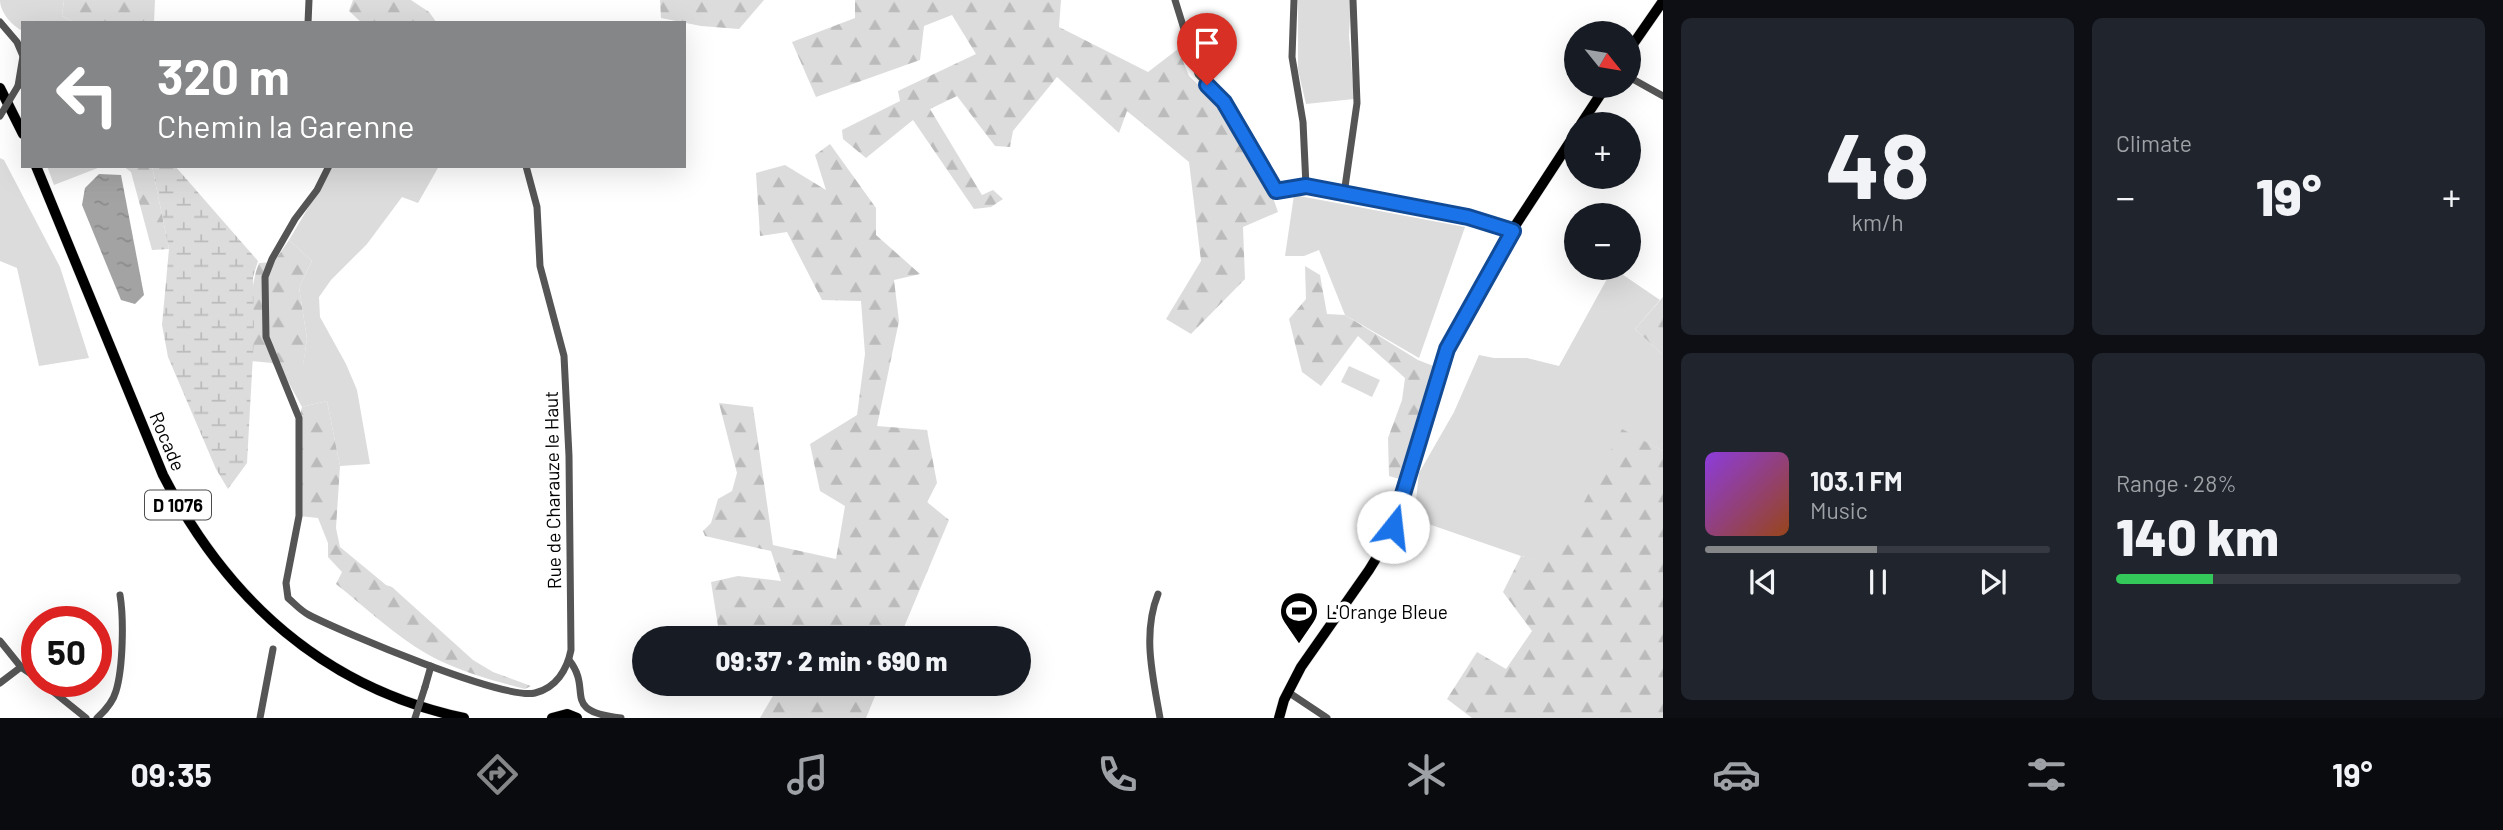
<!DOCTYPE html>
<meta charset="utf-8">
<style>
:root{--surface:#171b24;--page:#20242c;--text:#f1f3f6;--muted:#9ea1a6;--line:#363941;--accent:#858687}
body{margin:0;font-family:Barlow,sans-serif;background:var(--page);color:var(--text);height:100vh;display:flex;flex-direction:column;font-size:26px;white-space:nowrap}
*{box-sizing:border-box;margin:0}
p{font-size:23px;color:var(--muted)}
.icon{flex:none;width:38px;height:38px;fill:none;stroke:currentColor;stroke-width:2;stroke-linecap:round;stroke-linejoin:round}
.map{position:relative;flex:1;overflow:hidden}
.panel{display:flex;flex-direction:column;gap:18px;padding:18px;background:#0d0f14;width:840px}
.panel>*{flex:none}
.banner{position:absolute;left:21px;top:21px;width:665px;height:147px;border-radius:0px;box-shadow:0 7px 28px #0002;background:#858687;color:#fff;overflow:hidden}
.needle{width:46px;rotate:120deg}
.tools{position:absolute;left:1564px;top:21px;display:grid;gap:14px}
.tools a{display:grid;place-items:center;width:77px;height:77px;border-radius:50%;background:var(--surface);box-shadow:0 7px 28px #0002;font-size:35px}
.speed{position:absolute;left:21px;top:606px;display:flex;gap:14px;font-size:35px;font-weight:700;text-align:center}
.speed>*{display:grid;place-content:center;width:91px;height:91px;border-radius:50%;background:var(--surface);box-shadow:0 7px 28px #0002;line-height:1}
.speed .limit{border:10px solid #d22;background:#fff;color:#111}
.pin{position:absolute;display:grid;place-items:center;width:60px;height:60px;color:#fff;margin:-72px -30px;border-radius:50% 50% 50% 0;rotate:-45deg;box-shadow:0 0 7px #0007}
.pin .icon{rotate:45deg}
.me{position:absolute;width:77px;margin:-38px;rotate:16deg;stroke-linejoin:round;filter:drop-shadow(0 0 5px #0008)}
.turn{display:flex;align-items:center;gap:24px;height:147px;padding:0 21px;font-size:32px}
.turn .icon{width:91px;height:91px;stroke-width:2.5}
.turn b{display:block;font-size:49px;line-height:60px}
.big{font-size:52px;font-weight:800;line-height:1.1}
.panel .widget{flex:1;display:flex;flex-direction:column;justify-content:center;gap:10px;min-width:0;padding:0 24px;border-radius:10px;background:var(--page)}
.panel .dial{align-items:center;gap:0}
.dial b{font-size:91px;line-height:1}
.song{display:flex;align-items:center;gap:21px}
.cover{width:84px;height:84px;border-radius:10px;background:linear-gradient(135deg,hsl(270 70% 55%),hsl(20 70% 35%))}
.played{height:7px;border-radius:4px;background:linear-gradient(90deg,var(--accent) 50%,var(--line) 50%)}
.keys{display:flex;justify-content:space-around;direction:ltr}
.heat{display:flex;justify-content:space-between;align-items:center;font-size:38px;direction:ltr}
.charge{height:10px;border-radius:5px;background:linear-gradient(90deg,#34c759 28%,var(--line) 0)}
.panel .tiles{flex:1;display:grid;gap:18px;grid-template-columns:repeat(2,1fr)}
.trip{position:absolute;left:632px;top:626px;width:399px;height:70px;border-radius:35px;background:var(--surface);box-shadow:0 7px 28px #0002;font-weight:800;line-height:70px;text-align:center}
.tabs{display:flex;height:112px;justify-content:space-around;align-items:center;background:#090b0e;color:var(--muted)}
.tabs .icon{width:49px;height:49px}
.tabs .active{color:var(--accent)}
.tabs b{font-size:32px;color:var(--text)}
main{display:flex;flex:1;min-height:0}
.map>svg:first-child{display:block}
</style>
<main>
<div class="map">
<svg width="1663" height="718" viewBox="0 0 1663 718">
<defs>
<pattern id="forest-firs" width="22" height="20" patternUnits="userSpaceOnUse" patternTransform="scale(1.75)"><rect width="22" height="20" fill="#dcdcdc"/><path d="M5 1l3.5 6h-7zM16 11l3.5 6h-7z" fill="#bbb"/></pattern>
<pattern id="wetland-marsh" width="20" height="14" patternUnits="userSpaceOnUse" patternTransform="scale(1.75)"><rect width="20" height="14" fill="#dcdcdc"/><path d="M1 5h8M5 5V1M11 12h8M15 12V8" fill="none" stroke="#bbb"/></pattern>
<pattern id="water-ripples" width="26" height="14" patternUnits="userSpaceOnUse" patternTransform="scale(1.75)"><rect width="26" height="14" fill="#a3a3a3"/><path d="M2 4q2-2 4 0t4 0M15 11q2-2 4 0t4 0" fill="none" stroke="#8b8b8b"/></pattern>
</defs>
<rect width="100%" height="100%" fill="#fff"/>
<g fill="#dcdcdc">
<path d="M 0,0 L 64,0 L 62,16 L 75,23 L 23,23 L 23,31 C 12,26 0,12 0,0 Z"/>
<path d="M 1298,0 L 1351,0 L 1349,35 L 1354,99 L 1306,104 L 1298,70 Z"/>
<path d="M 0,158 L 4,160 L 60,267 L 89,358 L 39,366 L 17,268 L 0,261 Z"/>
<path d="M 47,166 L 103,166 L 54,185 Z"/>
<path d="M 333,166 L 439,166 L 418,203 L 402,197 L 367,244 L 331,280 L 319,297 L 320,317 L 346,364 L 357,390 L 370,464 L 340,466 L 327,401 L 302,407 L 284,374 L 303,365 L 307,339 L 299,287 L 312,261 L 289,240 Z"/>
<path d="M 1294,195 L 1465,227 L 1419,358 L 1345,315 L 1319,250 L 1304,256 L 1285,256 Z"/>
<path d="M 1613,268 L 1660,300 L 1635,329 L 1663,355 L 1663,451 L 1622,430 L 1553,563 L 1521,556 L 1414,519 L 1419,473 L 1454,412 L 1479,355 L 1494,358 L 1527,358 L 1559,366 Z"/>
<path d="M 1349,366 L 1380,380 L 1372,397 L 1341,382 Z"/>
</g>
<g fill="url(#forest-firs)">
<path d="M 64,0 L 155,0 L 154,23 L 75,23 L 62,16 Z"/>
<path d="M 353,0 L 411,0 L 429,12 L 437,23 L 362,23 L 349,11 Z"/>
<path d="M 660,0 L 764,0 L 739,29 L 701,26 L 661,18 Z"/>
<path d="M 855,0 L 1061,0 L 1059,27 L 1148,72 L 1178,49 L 1189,76 L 1227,112 L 1271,192 L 1278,212 L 1243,227 L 1245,279 L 1191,334 L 1166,319 L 1201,261 L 1189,162 L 1127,111 L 1119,133 L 1057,77 L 1013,131 L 1010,147 L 995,146 L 957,96 L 930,109 L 982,195 L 993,190 L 1003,199 L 991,207 L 974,209 L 913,120 L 866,158 L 843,139 L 842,130 L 900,101 L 898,91 L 976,54 L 952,15 L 924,26 L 920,60 L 816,97 L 792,42 L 855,18 Z"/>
<path d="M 830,144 L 876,208 L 876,235 L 920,274 L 894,280 L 899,321 L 877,426 L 927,430 L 937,483 L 927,502 L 949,520 L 899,639 L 733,639 L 718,626 L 711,582 L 738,576 L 781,581 L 771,551 L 705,536 L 703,531 L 711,523 L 718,499 L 732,491 L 737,473 L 719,403 L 753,407 L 773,545 L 836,559 L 845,506 L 820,491 L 810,444 L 857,415 L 865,354 L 861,301 L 822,300 L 787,232 L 760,236 L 756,173 L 785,165 L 826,190 L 815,155 Z"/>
<path d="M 123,166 L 152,166 L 169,249 L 152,250 L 131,172 Z"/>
<path d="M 289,240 L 312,261 L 299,287 L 307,339 L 303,366 L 284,374 L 272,363 L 250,361 C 254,329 247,292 259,263 L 274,262 Z"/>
<path d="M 1305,266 L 1320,275 L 1327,314 L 1345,315 L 1418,360 L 1436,367 L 1406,481 L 1389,476 L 1388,438 L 1402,400 L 1405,378 L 1358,336 L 1321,386 L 1302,372 L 1289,319 L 1306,299 Z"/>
<path d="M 1663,297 L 1663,355 L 1635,329 Z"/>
<path d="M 327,401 L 340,466 L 336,528 L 340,547 L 386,585 L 392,587 L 473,660 L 493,672 L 531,686 L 525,689 C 491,680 457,671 427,654 C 394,635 365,607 336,584 L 342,572 L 328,557 L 328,543 L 318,518 L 299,516 L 299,418 L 302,407 Z"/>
<path d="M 1622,429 L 1663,451 L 1663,718 L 1472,718 L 1447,699 L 1477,652 L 1506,669 L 1532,631 L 1503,592 L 1521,556 L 1553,562 Z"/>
<path d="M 780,684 L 880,684 L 866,718 L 760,718 Z"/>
</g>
<path fill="url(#wetland-marsh)" d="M 152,166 L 175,166 L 258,261 L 253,277 L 254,336 L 247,463 L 228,489 L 216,469 L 168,357 L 162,325 L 169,249 Z"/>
<path fill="url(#water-ripples)" d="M 99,174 L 121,175 L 144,295 L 135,304 L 121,300 L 82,205 L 85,188 Z"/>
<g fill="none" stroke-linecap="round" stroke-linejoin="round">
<defs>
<g id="major">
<path d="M 1629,50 L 1663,1"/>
<path d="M 0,88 L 23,134"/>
<path d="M 1581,124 L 1606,86"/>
<path d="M 36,166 L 163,475 C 227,600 325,688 464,718"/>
<path d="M 552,718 L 567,714 L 577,718"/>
<path d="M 1279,718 L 1284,700 L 1301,667 L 1369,570 L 1388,539 L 1452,338 L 1515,226 L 1577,131"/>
</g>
</defs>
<use href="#major" stroke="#dbdbdb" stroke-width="11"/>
<g stroke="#555" stroke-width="7">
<path d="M 1175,0 L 1198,74 L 1224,102 L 1245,135 L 1276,191 L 1306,186 L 1342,193 L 1345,187 L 1357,103 L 1353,0"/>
<path d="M 1294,0 L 1292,57 L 1303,122 L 1306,186"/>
<path d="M 0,22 L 17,42 L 23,56"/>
<path d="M 308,23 L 309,0"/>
<path d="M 1629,77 L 1663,96"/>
<path d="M 18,86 L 23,56"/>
<path d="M 329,166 L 317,190 L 295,219 L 272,259 L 265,277 L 266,337 L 299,418 L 299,516 L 286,583 L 288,598 C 295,604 301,611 309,615 C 344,633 503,700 535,693 C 556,688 567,670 571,650 L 569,456 L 564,356 L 540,266 L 537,207 L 526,166"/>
<path d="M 1342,193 L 1468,217 L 1513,231"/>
<path d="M 1158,594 C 1142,634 1153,677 1160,718"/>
<path d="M 0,641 L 21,667 L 37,678"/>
<path d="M 569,660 C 594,691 559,711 621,718"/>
<path d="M 40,681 L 86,718"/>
<path d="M 0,683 L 21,667"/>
<path d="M 425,687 L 431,666"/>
<path d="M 1288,692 L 1327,718"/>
<path d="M 97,718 C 106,710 113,702 116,691 C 123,668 124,619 120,595"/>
<path d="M 260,718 L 273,649"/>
</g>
<use href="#major" stroke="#000" stroke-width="10"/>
<g stroke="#555" stroke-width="7">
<path d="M 0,116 L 18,86"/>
<path d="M 415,718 L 425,687"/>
</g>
</g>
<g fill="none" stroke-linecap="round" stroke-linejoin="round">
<defs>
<path id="route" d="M 1207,85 L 1224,102 L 1276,191 L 1306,186 L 1468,217 L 1513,231 L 1447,349 L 1393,527"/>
</defs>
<use href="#route" stroke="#114b97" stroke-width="18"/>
<use href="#route" stroke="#1a73e8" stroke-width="12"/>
</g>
<defs>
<symbol id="stadium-pin" viewBox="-11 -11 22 30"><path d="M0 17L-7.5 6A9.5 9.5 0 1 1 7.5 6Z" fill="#000" stroke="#fff"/><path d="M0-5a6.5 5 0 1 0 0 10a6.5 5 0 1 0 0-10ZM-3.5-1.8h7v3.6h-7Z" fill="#fff"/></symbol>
</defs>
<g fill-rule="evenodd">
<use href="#stadium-pin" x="1277" y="589" width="44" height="60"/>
</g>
<g text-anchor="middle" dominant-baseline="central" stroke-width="7" stroke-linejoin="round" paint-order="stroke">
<rect fill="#fff" stroke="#4c4c4c" stroke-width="2" x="145" y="490.5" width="66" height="29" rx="5"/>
<g font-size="18" font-weight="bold" fill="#000">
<text x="178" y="505">D 1076</text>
</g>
<g font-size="19" fill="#000" stroke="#fff">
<text transform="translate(168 441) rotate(67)">Rocade</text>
<text transform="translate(552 490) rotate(-91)">Rue de Charauze le Haut</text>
</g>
<g font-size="19" fill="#000" stroke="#fff" text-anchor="start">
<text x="1326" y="611">L'Orange Bleue</text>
</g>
</g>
</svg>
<div class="tools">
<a><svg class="needle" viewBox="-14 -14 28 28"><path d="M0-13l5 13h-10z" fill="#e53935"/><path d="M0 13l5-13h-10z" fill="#9ea1a6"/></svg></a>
<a>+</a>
<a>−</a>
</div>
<div class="speed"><div class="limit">50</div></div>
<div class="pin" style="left:1207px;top:85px;background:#d93025"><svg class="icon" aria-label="arrive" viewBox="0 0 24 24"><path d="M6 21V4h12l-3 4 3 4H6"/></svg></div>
<svg class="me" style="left:1393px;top:527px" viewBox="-20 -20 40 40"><circle r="19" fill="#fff"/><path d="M0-13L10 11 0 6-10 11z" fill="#1a73e8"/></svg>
<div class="trip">09:37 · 2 min · 690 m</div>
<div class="banner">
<div class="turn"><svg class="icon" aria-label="left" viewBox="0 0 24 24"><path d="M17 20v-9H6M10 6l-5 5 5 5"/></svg><div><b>320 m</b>Chemin la Garenne</div></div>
</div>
</div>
<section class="panel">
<div class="tiles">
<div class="widget dial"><b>48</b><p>km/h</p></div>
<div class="widget"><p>Climate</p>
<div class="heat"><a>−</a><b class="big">19°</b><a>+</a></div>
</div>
<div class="widget">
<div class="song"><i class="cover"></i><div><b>103.1 FM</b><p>Music</p></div></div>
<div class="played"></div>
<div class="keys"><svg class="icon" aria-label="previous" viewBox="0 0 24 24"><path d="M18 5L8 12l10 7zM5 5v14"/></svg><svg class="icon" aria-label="pause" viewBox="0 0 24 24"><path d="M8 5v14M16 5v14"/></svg><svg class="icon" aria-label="next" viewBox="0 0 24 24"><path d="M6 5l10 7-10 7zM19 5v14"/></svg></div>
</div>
<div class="widget"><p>Range · 28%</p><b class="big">140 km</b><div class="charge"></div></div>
</div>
</section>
</main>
<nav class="tabs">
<b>09:35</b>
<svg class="icon active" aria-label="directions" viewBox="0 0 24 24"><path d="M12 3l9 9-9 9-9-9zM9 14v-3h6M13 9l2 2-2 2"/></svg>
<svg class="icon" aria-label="music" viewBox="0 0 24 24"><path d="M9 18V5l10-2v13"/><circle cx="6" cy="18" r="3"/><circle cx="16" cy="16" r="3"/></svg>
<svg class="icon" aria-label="phone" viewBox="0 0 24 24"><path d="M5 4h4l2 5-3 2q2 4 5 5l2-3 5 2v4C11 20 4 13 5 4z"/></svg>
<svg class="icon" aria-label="climate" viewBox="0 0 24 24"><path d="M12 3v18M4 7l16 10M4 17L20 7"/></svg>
<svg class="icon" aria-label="car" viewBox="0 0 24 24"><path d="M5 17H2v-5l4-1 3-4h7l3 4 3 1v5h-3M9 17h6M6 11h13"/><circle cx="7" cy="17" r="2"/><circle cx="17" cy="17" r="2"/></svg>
<svg class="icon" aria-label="filters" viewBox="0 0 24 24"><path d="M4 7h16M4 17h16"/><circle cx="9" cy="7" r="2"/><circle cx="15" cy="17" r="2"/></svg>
<b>19°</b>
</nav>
